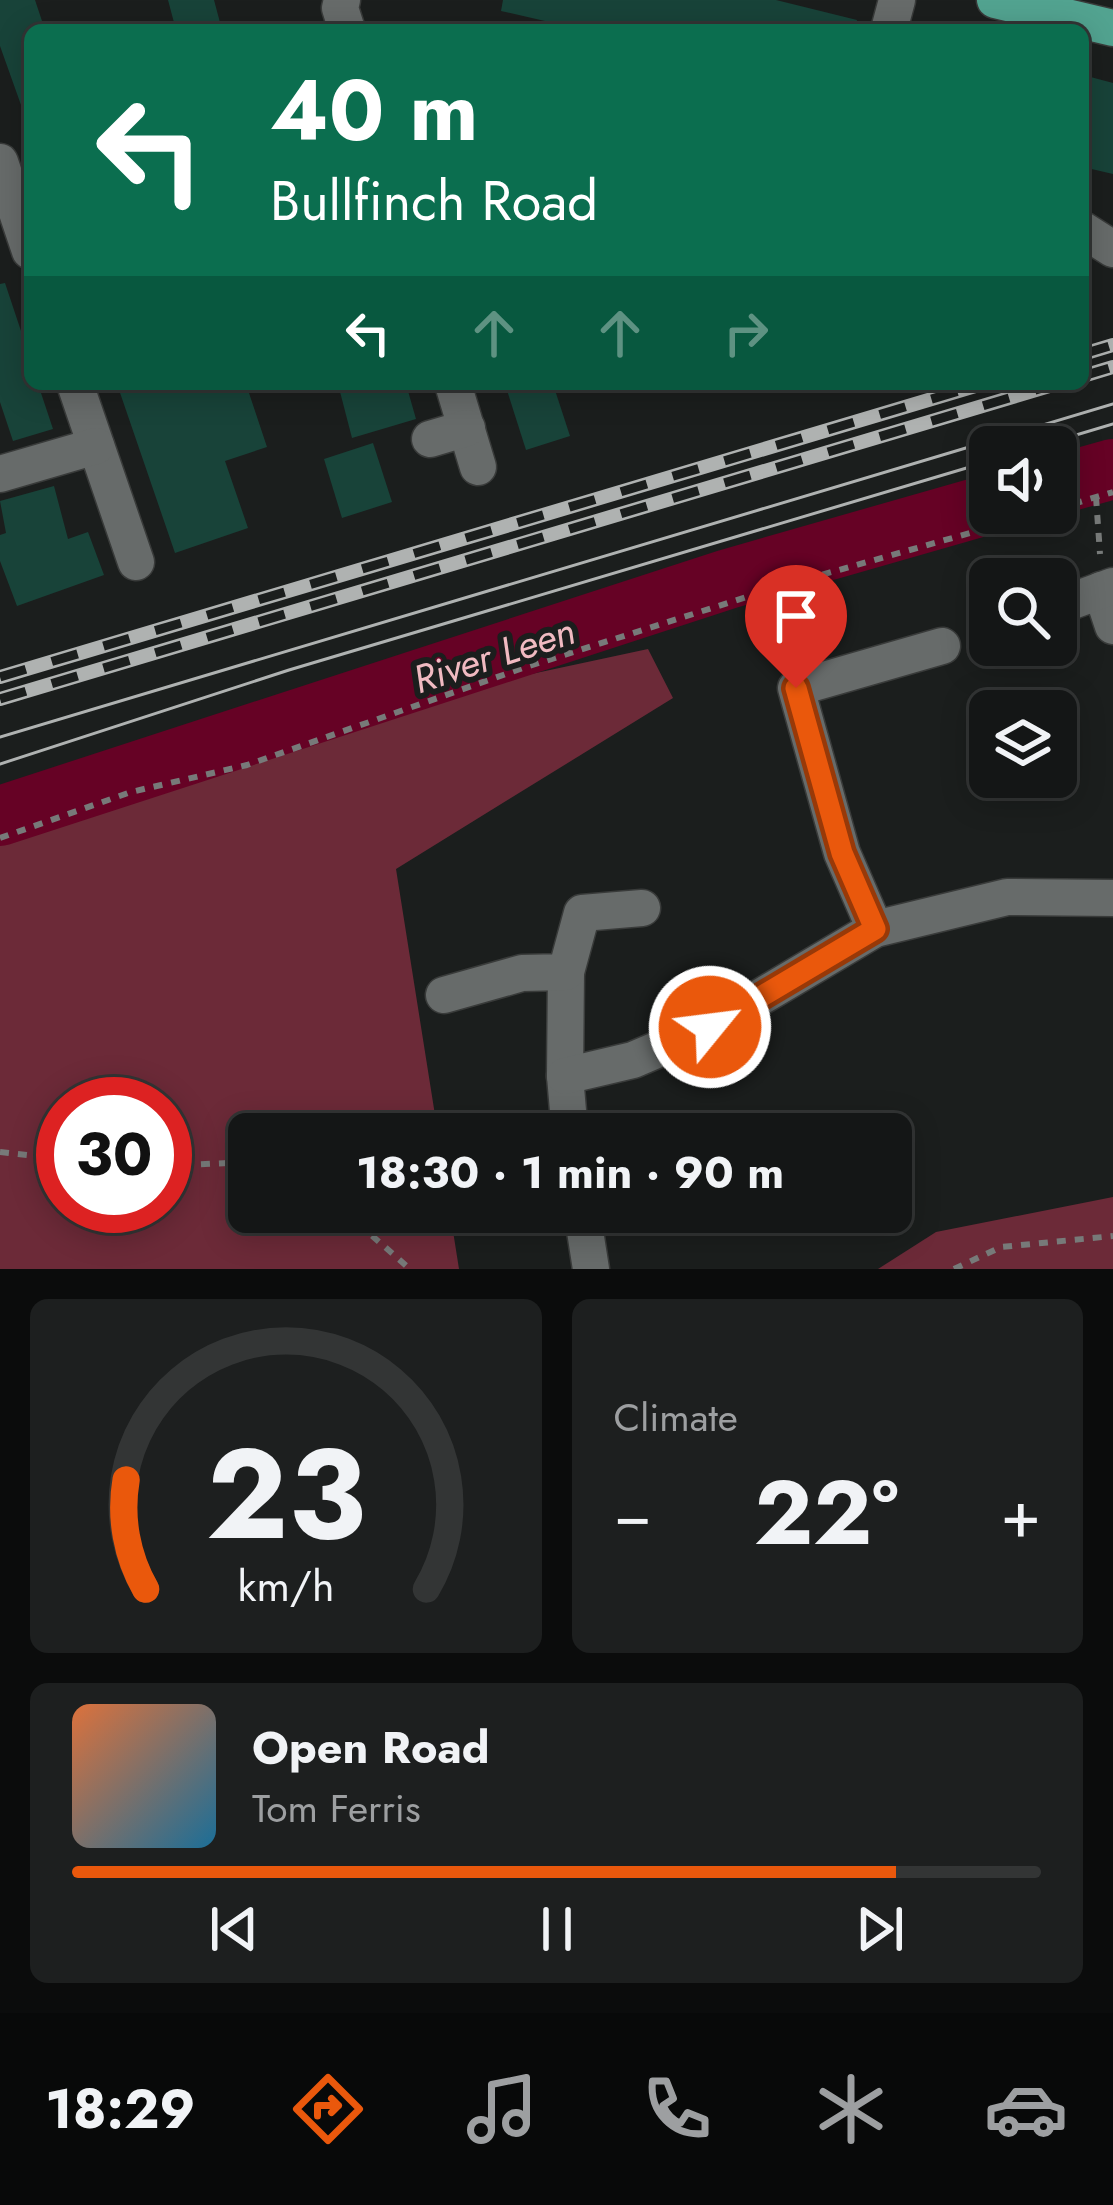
<!DOCTYPE html>
<meta charset="utf-8">
<style>
:root{--surface:#141616;--page:#1d1f1f;--text:#f1f3f6;--muted:#9d9fa1;--line:#333535;--accent:#ea580c}
body{margin:0;font-family:Jost,sans-serif;background:var(--page);color:var(--text);height:100vh;display:flex;flex-direction:column;font-size:45px;white-space:nowrap}
*{box-sizing:border-box;margin:0}
p{font-size:39px;color:var(--muted)}
.icon{flex:none;width:66px;height:66px;fill:none;stroke:currentColor;stroke-width:2;stroke-linecap:round;stroke-linejoin:round}
.map{position:relative;height:1269px;overflow:hidden}
.sheet{display:flex;flex-direction:column;gap:30px;padding:30px;background:#0b0c0c;flex:1}
.sheet>*{flex:none}
.banner{position:absolute;left:24px;top:24px;width:1065px;height:366px;border-radius:18px;box-shadow:0 6px 30px #0003,0 0 0 3px var(--line);background:#0b6e4f;color:#fff;overflow:hidden}
.tools{position:absolute;left:969px;top:426px;display:grid;gap:24px}
.tools a{display:grid;place-items:center;width:108px;height:108px;border-radius:18px;background:var(--surface);box-shadow:0 6px 30px #0003,0 0 0 3px var(--line);font-size:60px}
.speed{position:absolute;left:36px;top:1077px;display:flex;gap:24px;font-size:60px;font-weight:700;text-align:center}
.speed>*{display:grid;place-content:center;width:156px;height:156px;border-radius:50%;background:var(--surface);box-shadow:0 6px 30px #0003,0 0 0 3px var(--line);line-height:1}
.speed .limit{border:18px solid #d22;background:#fff;color:#111}
.pin{position:absolute;display:grid;place-items:center;width:102px;height:102px;color:#fff;margin:-123px -51px;border-radius:50% 50% 50% 0;rotate:-45deg;box-shadow:0 0 12px #0007}
.pin .icon{rotate:45deg}
.me{position:absolute;width:132px;margin:-66px;rotate:61deg;stroke-linejoin:round;filter:drop-shadow(0 0 9px #0008)}
.turn{display:flex;align-items:center;gap:42px;height:252px;padding:0 48px;font-size:54px}
.turn .icon{width:156px;height:156px;stroke-width:2.5}
.turn b{display:block;font-size:84px;line-height:102px}
.lanes{display:flex;align-items:center;height:114px;padding:0 48px;background:#0003;justify-content:center;gap:60px;direction:ltr}
.lanes .off{opacity:.35}
.big{font-size:90px;font-weight:700;line-height:1.1}
.sheet .widget{flex:1;display:flex;flex-direction:column;justify-content:center;gap:18px;min-width:0;padding:0 42px;border-radius:18px;background:var(--page)}
.sheet .dial{align-items:center;gap:0}
.dial svg{height:312px;overflow:visible;fill:none;stroke:var(--line);stroke-width:7;stroke-linecap:round;text-anchor:middle}
.dial text{fill:var(--text);stroke:none}
.song{display:flex;align-items:center;gap:36px}
.cover{width:144px;height:144px;border-radius:18px;background:linear-gradient(135deg,hsl(20 70% 55%),hsl(200 70% 35%))}
.played{height:12px;border-radius:6px;background:linear-gradient(90deg,var(--accent) 85%,var(--line) 85%)}
.keys{display:flex;justify-content:space-around;direction:ltr}
.heat{display:flex;justify-content:space-between;align-items:center;font-size:66px;direction:ltr}
.sheet .tiles{flex:1;display:grid;gap:30px;grid-template-columns:1fr 1fr}
.widget:last-child{grid-column:span 2}
.trip{position:absolute;left:228px;top:1113px;width:684px;height:120px;border-radius:18px;background:var(--surface);box-shadow:0 6px 30px #0003,0 0 0 3px var(--line);font-weight:700;line-height:120px;text-align:center}
.tab-bar{display:flex;height:192px;justify-content:space-around;align-items:center;background:#080909;color:var(--muted)}
.tab-bar .icon{width:84px;height:84px}
.tab-bar .current{color:var(--accent)}
.tab-bar b{font-size:54px;color:var(--text)}
.map>svg:first-child{display:block}
</style>
<div class="map">
<svg width="1113" height="1269" viewBox="0 0 1113 1269">
<rect width="100%" height="100%" fill="#1b1e1d"/>
<g fill="#6c2a38" fill-rule="evenodd">
<path d="M 648,649 L 673,698 L 396,869 L 438,1134 L 249,1134 L 249,1212 L 450,1212 L 459,1269 L 0,1269 L 0,810 L 335,716 ZM 63,1104 L 165,1104 L 165,1206 L 63,1206 Z"/>
<path d="M 1113,1197 L 1113,1269 L 878,1269 L 936,1232 Z"/>
</g>
<g fill="none" stroke-linecap="round" stroke-linejoin="round">
<g stroke="#660225" stroke-width="60">
<path d="M 1056,485 L 1113,469"/>
<path d="M 0,816 L 728,579 L 990,504"/>
</g>
</g>
<g fill="#184339">
<path d="M 0,0 L 35,0 L 45,30 L 30,30 L 30,119 L 26,119 L 0,46 Z"/>
<path d="M 168,0 L 214,0 L 222,30 L 176,30 Z"/>
<path d="M 503,0 L 776,0 L 857,20 L 856,30 L 584,30 L 501,11 Z"/>
<path d="M 1083,75 L 1113,83 L 1113,174 L 1083,167 Z"/>
<path d="M 5,283 L 30,358 L 30,384 L 38,384 L 53,429 L 13,441 L 0,402 L 0,284 Z"/>
<path d="M 117,384 L 246,384 L 267,447 L 225,461 L 248,528 L 175,553 Z"/>
<path d="M 338,384 L 406,384 L 416,419 L 352,438 Z"/>
<path d="M 505,384 L 553,384 L 570,436 L 526,450 Z"/>
<path d="M 373,443 L 392,502 L 342,518 L 324,459 Z"/>
<path d="M 54,486 L 68,539 L 88,532 L 104,575 L 17,606 L 0,561 L 0,535 L 6,533 L 0,501 Z"/>
</g>
<g fill="none" stroke-linecap="round" stroke-linejoin="round">
<defs>
<g id="minor">
<path d="M 342,0 L 340,8 L 347,30"/>
<path d="M 889,30 L 897,0"/>
<path d="M 0,162 L 30,251"/>
<path d="M 1083,230 L 1113,249"/>
<path d="M 75,384 L 136,562"/>
<path d="M 453,384 L 478,467"/>
<path d="M 430,439 L 467,428"/>
<path d="M 0,474 L 96,446"/>
<path d="M 1101,590 L 1113,626"/>
<path d="M 1056,607 L 1113,586"/>
<path d="M 875,929 L 842,853 L 796,688 L 942,646"/>
<path d="M 566,972 L 565,1076 L 570,1134"/>
<path d="M 444,995 L 522,973 L 566,972 L 582,913 L 642,908"/>
<path d="M 565,1076 L 633,1060 L 710,1027 L 875,929 L 1007,897 L 1113,898"/>
<path d="M 582,1212 L 591,1269"/>
</g>
<path id="major" d="M 995,0 L 1113,28"/>
</defs>
<use href="#minor" stroke="#393b3a" stroke-width="39"/>
<use href="#major" stroke="#393b3a" stroke-width="39"/>
<g stroke="#777a79" stroke-width="6" stroke-dasharray="9 9" stroke-linecap="butt">
<path d="M 1096,497 L 1100,554"/>
<path d="M 1056,509 L 1113,492"/>
<path d="M 775,588 L 792,654"/>
<path d="M 0,838 L 131,792 L 247,765 L 523,668 L 775,588 L 1041,513"/>
<path d="M 0,1152 L 63,1159"/>
<path d="M 165,1166 L 249,1162"/>
<path d="M 345,1212 L 410,1269"/>
<path d="M 954,1269 L 1001,1247 L 1113,1236"/>
</g>
<use href="#minor" stroke="#676b6a" stroke-width="36"/>
<use href="#major" stroke="#52a390" stroke-width="36"/>
<g stroke="#afb2b1" stroke-width="3">
<path d="M 1036,447 L 1113,424"/>
<path d="M 0,737 L 1113,404"/>
<path d="M 0,764 L 289,670 L 990,461"/>
</g>
<defs>
<g id="rail">
<path d="M 1083,354 L 1113,345"/>
<path d="M 1083,376 L 1113,367"/>
<path d="M 0,677 L 982,384"/>
<path d="M 0,699 L 1056,384"/>
</g>
</defs>
<use href="#rail" stroke="#afb2b1" stroke-width="14"/>
<use href="#rail" stroke="#1b1e1d" stroke-width="9" stroke-dasharray="27" stroke-linecap="butt"/>
</g>
<g fill="none" stroke-linecap="round" stroke-linejoin="round">
<defs>
<path id="route" d="M 710,1027 L 875,929 L 842,853 L 796,688"/>
</defs>
<use href="#route" stroke="#983908" stroke-width="30"/>
<use href="#route" stroke="#ea580c" stroke-width="21"/>
</g>
<g text-anchor="middle" dominant-baseline="central" stroke-width="12" stroke-linejoin="round" paint-order="stroke">
<g font-size="39" font-style="italic" fill="#f0bac1" stroke="#1b1e1d">
<text transform="translate(494 655) rotate(-18)">River Leen</text>
</g>
</g>
</svg>
<div class="tools">
<a><svg class="icon" aria-label="sound" viewBox="0 0 24 24"><path d="M4 9h4l5-4v14l-5-4H4zM17 9q2 3 0 6"/></svg></a>
<a><svg class="icon" aria-label="search" viewBox="0 0 24 24"><circle cx="10" cy="10" r="6"/><path d="M15 15l6 6"/></svg></a>
<a><svg class="icon" aria-label="layers" viewBox="0 0 24 24"><path d="M12 4l9 5-9 5-9-5zM3 14l9 5 9-5"/></svg></a>
</div>
<div class="speed"><div class="limit">30</div></div>
<div class="pin" style="left:796px;top:688px;background:#d93025"><svg class="icon" aria-label="arrive" viewBox="0 0 24 24"><path d="M6 21V4h12l-3 4 3 4H6"/></svg></div>
<svg class="me" style="left:710px;top:1027px" viewBox="-20 -20 40 40"><circle r="17" fill="#ea580c" stroke="#fff" stroke-width="3"/><path d="M0-11L8 9 0 5-8 9z" fill="#fff"/></svg>
<div class="trip">18:30 · 1 min · 90 m</div>
<div class="banner">
<div class="turn"><svg class="icon" aria-label="left" viewBox="0 0 24 24"><path d="M17 20v-9H6M10 6l-5 5 5 5"/></svg><div><b>40 m</b>Bullfinch Road</div></div>
<div class="lanes"><svg class="icon" aria-label="left" viewBox="0 0 24 24"><path d="M17 20v-9H6M10 6l-5 5 5 5"/></svg><svg class="icon off" aria-label="ahead" viewBox="0 0 24 24"><path d="M12 20V5M6 11l6-6 6 6"/></svg><svg class="icon off" aria-label="ahead" viewBox="0 0 24 24"><path d="M12 20V5M6 11l6-6 6 6"/></svg><svg class="icon off" aria-label="right" viewBox="0 0 24 24"><path d="M7 20v-9h11M14 6l5 5-5 5"/></svg></div>
</div>
</div>
<section class="sheet">
<div class="tiles">
<div class="widget dial"><svg viewBox="0 0 100 80">
<path d="M14 69A42 42 0 1 1 86 69"/>
<path d="M14 69A42 42 0 0 1 9 41" stroke="#ea580c"/>
<text x="50" y="56" font-size="32" font-weight="700">23</text>
<text x="50" y="72" font-size="11">km/h</text>
</svg></div>
<div class="widget"><p>Climate</p>
<div class="heat"><a>−</a><b class="big">22°</b><a>+</a></div>
</div>
<div class="widget">
<div class="song"><i class="cover"></i><div><b>Open Road</b><p>Tom Ferris</p></div></div>
<div class="played"></div>
<div class="keys"><svg class="icon" aria-label="previous" viewBox="0 0 24 24"><path d="M18 5L8 12l10 7zM5 5v14"/></svg><svg class="icon" aria-label="pause" viewBox="0 0 24 24"><path d="M8 5v14M16 5v14"/></svg><svg class="icon" aria-label="next" viewBox="0 0 24 24"><path d="M6 5l10 7-10 7zM19 5v14"/></svg></div>
</div>
</div>
</section>
<nav class="tab-bar">
<b>18:29</b>
<svg class="icon current" aria-label="directions" viewBox="0 0 24 24"><path d="M12 3l9 9-9 9-9-9zM9 14v-3h6M13 9l2 2-2 2"/></svg>
<svg class="icon" aria-label="music" viewBox="0 0 24 24"><path d="M9 18V5l10-2v13"/><circle cx="6" cy="18" r="3"/><circle cx="16" cy="16" r="3"/></svg>
<svg class="icon" aria-label="phone" viewBox="0 0 24 24"><path d="M5 4h4l2 5-3 2q2 4 5 5l2-3 5 2v4C11 20 4 13 5 4z"/></svg>
<svg class="icon" aria-label="climate" viewBox="0 0 24 24"><path d="M12 3v18M4 7l16 10M4 17L20 7"/></svg>
<svg class="icon" aria-label="car" viewBox="0 0 24 24"><path d="M5 17H2v-5l4-1 3-4h7l3 4 3 1v5h-3M9 17h6M6 11h13"/><circle cx="7" cy="17" r="2"/><circle cx="17" cy="17" r="2"/></svg>
</nav>
